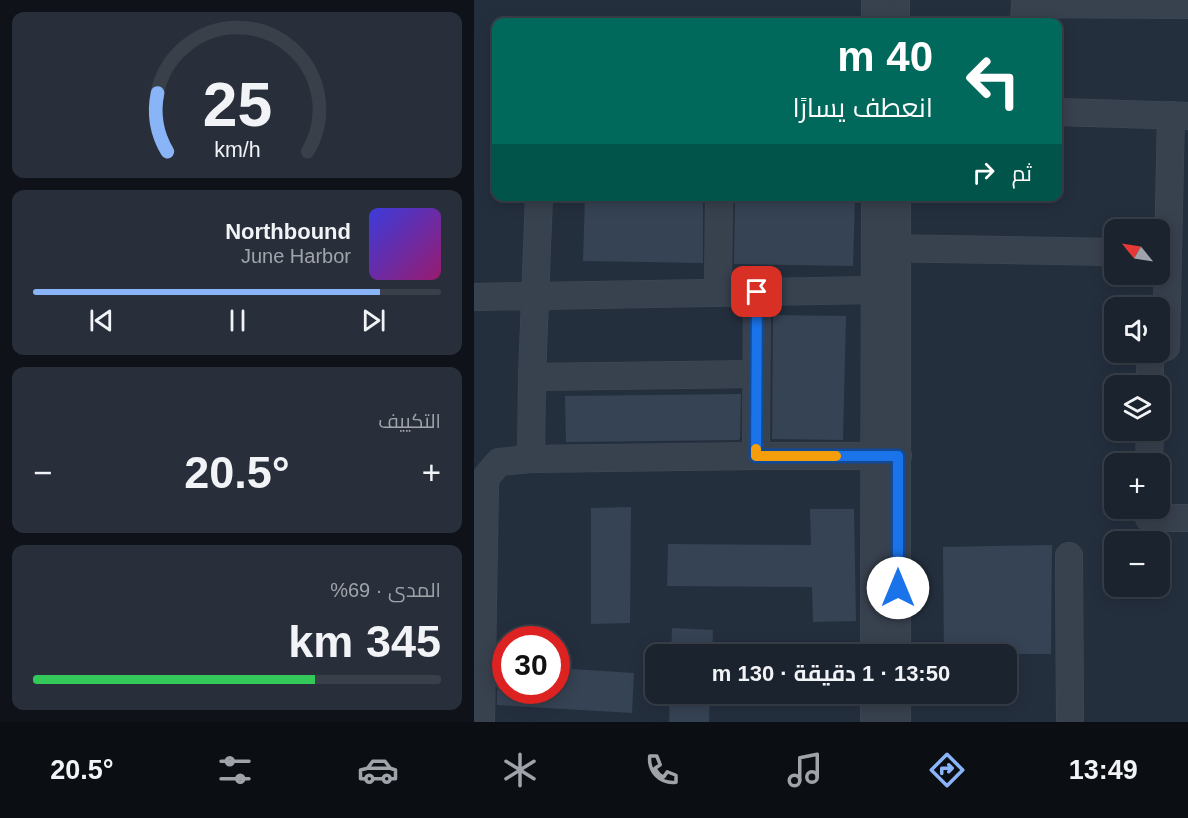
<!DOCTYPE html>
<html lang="ar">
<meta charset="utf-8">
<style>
:root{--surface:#1b232e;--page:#282f3a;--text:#f1f3f6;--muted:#a0a4aa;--line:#39404a;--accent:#8ab4f8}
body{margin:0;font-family:Helvetica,Cairo,sans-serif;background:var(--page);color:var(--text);direction:rtl;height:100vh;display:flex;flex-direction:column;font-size:22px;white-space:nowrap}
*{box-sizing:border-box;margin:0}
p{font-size:20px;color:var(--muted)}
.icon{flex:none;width:33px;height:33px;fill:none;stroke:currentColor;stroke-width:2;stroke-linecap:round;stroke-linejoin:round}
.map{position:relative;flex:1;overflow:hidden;direction:ltr}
.sheet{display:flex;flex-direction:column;gap:12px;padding:12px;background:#0f1319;width:474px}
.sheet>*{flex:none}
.banner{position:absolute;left:18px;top:18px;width:570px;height:183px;border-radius:12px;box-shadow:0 3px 15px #0003,0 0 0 2px var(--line);direction:rtl;background:#00695c;color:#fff;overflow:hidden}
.needle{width:39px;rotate:300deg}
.tools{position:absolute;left:630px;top:219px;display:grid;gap:12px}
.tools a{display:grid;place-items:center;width:66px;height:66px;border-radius:12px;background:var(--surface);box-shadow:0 3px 15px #0003,0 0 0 2px var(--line);font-size:30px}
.speed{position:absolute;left:18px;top:626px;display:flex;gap:12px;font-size:30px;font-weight:700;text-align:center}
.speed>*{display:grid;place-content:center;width:78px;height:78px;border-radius:50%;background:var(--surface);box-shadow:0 3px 15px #0003,0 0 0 2px var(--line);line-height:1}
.speed .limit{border:9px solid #d22;background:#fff;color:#111}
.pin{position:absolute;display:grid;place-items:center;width:51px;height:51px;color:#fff;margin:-26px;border-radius:12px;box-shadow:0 3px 9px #0006}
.me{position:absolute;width:66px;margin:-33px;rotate:0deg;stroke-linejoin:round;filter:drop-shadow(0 0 4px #0008)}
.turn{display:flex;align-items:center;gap:21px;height:126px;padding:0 30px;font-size:27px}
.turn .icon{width:78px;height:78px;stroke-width:2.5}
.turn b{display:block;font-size:42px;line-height:51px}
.then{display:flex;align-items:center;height:57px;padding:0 30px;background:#0003;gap:12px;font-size:22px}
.big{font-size:45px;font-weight:700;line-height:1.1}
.sheet .card{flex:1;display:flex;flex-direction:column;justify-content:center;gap:9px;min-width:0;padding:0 21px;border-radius:12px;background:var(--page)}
.sheet .dial{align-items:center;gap:0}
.dial svg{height:156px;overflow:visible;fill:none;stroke:var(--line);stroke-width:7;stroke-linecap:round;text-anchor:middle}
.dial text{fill:var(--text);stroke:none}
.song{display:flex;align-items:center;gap:18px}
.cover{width:72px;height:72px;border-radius:9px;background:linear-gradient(135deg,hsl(240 70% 55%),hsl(320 70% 35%))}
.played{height:6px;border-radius:3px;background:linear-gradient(90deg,var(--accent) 85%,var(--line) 85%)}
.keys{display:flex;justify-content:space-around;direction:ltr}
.heat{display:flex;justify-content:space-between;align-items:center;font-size:33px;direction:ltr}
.charge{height:9px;border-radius:4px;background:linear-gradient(90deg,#34c759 69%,var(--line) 0)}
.trip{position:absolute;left:171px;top:644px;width:372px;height:60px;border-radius:12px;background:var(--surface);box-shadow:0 3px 15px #0003,0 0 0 2px var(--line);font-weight:700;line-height:60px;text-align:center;direction:rtl}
.tab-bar{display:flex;height:96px;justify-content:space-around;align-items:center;background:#0b0e12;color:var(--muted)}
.tab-bar .icon{width:42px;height:42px}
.tab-bar .on{color:var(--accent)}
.tab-bar b{font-size:27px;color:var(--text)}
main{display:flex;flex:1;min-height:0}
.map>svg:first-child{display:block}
</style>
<main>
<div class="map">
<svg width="714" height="722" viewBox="0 0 714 722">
<rect width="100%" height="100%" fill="#242f3e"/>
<g fill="#364354">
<path d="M 111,196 L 229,196 L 229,263 L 109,261 Z"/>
<path d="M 261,196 L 381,196 L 379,266 L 260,264 Z"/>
<path d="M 299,315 L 372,316 L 369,440 L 298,439 Z"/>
<path d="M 267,394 L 266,439 L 264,440 L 92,442 L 91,396 Z"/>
<path d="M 157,507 L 156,623 L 117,624 L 117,508 Z"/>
<path d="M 336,509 L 380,509 L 382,621 L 339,622 L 338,587 L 193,586 L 194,544 L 337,545 Z"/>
<path d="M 578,545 L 577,654 L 470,654 L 469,547 Z"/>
<path d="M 198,628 L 239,630 L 238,654 L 197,654 Z"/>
<path d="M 82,668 L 160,673 L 158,713 L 23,705 L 23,690 L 82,690 Z"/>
<path d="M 196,693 L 236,693 L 235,722 L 195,722 Z"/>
</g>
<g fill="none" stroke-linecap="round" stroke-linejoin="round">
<defs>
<g id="minor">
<path d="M 422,0 L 422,22"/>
<path d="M 401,22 L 401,0"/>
<path d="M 550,22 L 551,4 L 714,5"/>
<path d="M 584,112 L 713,116"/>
<path d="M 423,196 L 423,654"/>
<path d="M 405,248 L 640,252"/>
<path d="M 244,293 L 245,196"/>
<path d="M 0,297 L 400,290"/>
<path d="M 692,347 L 697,115"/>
<path d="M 58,377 L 282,374"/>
<path d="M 676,386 L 676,352"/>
<path d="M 282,456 L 283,292"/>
<path d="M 57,459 L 58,377 L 65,196"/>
<path d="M 675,464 L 676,430"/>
<path d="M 675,508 L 675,518 L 714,518"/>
<path d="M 595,556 L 596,722"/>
<path d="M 400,654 L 401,196"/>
<path d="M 400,693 L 400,722"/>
<path d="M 7,722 L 11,484 L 13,476 L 25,462 L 57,459 L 282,456 L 424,456"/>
<path d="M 423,722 L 423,693"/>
</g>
</defs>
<use href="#minor" stroke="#414a57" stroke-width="28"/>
<use href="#minor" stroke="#38414e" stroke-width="27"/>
</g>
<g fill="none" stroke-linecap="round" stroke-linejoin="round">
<defs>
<path id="route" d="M 283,292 L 282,456 L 424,456 L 424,588"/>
</defs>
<use href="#route" stroke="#114b97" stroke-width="15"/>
<use href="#route" stroke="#1a73e8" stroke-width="10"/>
<path stroke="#f59e0b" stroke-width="10" d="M 282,449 L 282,456 L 362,456"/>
</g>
</svg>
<div class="tools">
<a><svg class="needle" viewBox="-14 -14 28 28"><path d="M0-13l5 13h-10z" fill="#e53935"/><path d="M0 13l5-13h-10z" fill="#a0a4aa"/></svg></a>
<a><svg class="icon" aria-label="sound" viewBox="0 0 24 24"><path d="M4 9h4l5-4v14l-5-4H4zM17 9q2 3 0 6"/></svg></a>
<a><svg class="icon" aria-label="layers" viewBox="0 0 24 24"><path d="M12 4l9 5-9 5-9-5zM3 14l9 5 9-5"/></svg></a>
<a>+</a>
<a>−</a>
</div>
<div class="speed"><div class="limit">30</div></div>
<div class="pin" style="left:283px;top:292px;background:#d93025"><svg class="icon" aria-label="arrive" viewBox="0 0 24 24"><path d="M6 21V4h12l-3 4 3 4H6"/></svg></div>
<svg class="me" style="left:424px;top:588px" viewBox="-20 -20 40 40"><circle r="19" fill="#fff"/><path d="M0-13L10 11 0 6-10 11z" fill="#1a73e8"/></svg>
<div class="trip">13:50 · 1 دقيقة · 130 m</div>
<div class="banner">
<div class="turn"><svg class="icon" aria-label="left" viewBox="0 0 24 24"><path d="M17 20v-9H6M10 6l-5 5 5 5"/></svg><div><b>40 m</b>انعطف يسارًا</div></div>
<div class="then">ثم<svg class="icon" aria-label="right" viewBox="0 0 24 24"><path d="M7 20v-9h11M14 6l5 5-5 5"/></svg></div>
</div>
</div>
<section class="sheet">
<div class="card dial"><svg viewBox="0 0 100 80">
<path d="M14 69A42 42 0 1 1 86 69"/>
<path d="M14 69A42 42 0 0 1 9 39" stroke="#8ab4f8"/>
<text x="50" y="56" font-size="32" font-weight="700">25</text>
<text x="50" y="72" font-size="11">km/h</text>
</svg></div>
<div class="card">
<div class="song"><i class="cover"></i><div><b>Northbound</b><p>June Harbor</p></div></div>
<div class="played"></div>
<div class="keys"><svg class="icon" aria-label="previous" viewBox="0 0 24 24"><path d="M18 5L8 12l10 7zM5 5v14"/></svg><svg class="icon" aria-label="pause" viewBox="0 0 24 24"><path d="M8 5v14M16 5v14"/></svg><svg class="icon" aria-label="next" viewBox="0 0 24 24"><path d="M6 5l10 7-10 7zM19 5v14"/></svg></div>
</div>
<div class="card"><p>التكييف</p>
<div class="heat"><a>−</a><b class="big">20.5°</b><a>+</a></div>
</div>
<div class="card"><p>المدى · 69%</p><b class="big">345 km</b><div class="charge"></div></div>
</section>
</main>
<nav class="tab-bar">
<b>13:49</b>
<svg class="icon on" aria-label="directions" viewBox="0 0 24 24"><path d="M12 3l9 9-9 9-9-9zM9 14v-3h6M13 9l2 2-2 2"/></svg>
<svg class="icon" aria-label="music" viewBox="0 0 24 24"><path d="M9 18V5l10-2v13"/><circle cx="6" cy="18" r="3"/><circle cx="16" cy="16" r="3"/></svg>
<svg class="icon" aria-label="phone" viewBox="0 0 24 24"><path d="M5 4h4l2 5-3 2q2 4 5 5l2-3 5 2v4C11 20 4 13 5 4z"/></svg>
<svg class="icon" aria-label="climate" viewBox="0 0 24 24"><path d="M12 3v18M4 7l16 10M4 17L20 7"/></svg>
<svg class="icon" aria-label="car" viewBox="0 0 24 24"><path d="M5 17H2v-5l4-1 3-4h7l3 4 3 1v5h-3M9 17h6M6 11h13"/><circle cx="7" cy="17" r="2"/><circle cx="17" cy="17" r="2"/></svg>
<svg class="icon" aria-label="filters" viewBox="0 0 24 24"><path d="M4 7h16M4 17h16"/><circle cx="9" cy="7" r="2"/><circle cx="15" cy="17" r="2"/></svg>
<b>20.5°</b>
</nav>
